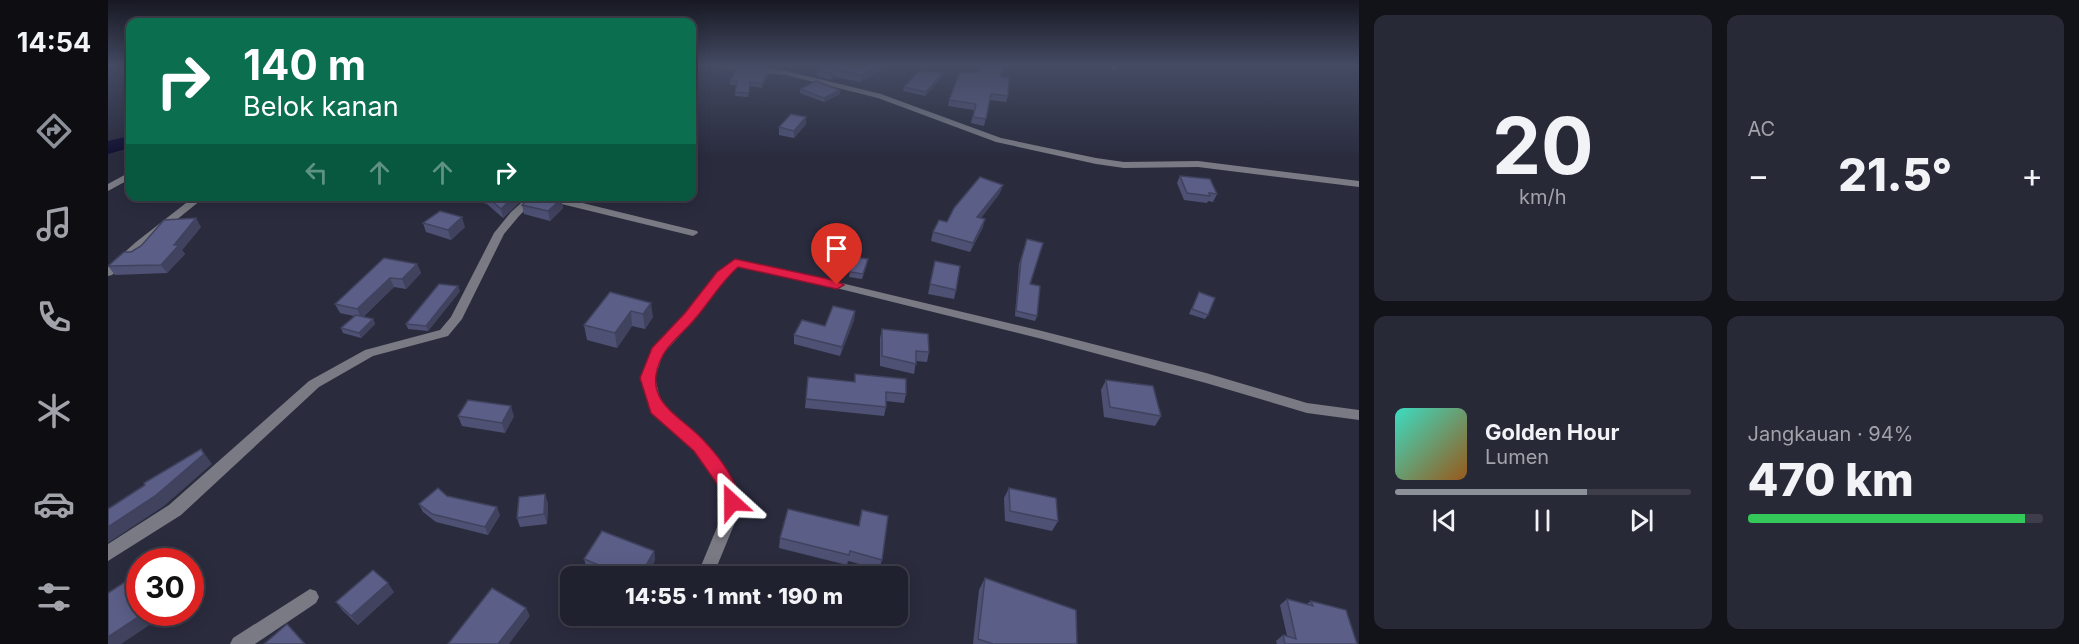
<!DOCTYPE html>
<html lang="id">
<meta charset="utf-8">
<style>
:root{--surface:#20212e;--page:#282936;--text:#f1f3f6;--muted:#a2a3aa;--line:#3d3e4a;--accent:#8c9099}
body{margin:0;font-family:Inter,sans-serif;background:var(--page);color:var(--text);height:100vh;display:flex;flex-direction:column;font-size:22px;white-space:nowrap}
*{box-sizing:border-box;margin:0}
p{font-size:20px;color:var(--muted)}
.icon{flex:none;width:33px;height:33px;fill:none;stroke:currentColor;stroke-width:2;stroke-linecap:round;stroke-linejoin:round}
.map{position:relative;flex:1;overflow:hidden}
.details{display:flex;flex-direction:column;gap:15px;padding:15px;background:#121219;width:720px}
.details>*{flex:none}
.hud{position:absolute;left:18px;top:18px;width:570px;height:183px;border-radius:12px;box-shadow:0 3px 15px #0003,0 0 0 2px var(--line);background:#0b6e4f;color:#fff;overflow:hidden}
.speed{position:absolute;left:18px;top:548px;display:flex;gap:12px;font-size:30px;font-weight:700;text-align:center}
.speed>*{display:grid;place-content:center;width:78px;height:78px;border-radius:50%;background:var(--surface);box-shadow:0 3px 15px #0003,0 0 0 2px var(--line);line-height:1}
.speed .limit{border:9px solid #d22;background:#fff;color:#111}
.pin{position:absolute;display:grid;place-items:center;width:51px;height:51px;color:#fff;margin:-62px -26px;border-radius:50% 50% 50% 0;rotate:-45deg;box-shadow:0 0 6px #0007}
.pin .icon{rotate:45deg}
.me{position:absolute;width:66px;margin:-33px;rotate:336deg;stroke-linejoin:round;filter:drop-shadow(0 0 4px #0008)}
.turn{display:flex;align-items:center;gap:21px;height:126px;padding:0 18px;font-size:27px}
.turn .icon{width:78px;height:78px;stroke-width:2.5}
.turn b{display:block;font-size:42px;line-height:51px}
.lanes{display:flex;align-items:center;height:57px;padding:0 18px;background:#0003;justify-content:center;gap:30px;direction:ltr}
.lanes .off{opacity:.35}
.big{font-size:45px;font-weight:800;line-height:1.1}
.details .widget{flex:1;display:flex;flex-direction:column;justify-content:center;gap:9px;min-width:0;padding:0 21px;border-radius:12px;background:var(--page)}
.details .dial{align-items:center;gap:0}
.dial b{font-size:78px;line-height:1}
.song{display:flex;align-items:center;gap:18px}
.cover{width:72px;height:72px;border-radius:9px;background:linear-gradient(135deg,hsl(170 70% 55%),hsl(30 70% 35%))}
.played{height:6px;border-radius:3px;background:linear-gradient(90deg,var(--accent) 65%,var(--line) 65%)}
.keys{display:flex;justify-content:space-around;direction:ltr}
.heat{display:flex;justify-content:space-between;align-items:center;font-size:33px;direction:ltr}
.charge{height:9px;border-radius:4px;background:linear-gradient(90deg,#34c759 94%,var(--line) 0)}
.details .tiles{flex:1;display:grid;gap:15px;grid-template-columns:repeat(2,1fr)}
.trip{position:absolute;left:452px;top:566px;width:348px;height:60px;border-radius:12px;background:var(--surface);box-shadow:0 3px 15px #0003,0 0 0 2px var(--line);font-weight:800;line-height:60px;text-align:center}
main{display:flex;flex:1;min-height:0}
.tabs{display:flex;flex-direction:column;width:108px;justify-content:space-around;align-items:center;background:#0d0d12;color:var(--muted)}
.tabs .icon{width:42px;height:42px}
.tabs .active{color:var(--accent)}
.tabs b{font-size:27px;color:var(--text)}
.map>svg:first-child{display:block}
</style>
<main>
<nav class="tabs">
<b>14:54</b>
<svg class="icon active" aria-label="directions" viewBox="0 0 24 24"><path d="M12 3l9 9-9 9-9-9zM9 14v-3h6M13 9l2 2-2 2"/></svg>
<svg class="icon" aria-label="music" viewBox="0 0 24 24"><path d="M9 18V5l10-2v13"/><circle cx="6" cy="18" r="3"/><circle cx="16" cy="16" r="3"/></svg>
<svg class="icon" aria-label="phone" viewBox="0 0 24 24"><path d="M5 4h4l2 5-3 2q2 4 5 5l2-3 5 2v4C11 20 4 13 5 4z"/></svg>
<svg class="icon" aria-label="climate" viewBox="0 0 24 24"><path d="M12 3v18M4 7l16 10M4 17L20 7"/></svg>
<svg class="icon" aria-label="car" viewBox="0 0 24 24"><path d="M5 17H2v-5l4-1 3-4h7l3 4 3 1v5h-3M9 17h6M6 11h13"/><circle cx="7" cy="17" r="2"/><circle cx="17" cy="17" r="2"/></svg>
<svg class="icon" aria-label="filters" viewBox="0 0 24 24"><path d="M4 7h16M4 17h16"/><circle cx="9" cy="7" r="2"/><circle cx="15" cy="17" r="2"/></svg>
</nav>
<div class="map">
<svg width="1251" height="644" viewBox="0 0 1251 644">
<rect width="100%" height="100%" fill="#2a2c3e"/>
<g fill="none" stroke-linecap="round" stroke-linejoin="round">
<path fill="#121133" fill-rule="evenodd" d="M 22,136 L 22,148 L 0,154 L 0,141 Z"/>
<g fill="#797a83" fill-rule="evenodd">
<path d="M 606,66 L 628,66 L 678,71 L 773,94 L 893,138 L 988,158 L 1016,162 L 1090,161 L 1251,181 L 1251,187 L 1090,167 L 1016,168 L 988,164 L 888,142 L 770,98 L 678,75 L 610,68 Z"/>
<path d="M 1004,66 L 1012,66 L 1006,70 L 1002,68 Z"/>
<path d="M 22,172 L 22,179 L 0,191 L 0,184 Z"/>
<path d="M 87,196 L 98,196 L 36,246 L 4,275 L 0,276 L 0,267 L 28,242 Z"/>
<path d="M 421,196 L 431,196 L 411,216 L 396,234 L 354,319 L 340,336 L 265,356 L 211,387 L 73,515 L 0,561 L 0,544 L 61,505 L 201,381 L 257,350 L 332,330 L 343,317 L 386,233 L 403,212 Z"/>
<path d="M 436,196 L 446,196 L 589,231 L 590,233 L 585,236 L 437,200 Z"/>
<path d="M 627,260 L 708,277 L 934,331 L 1098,373 L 1199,403 L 1251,410 L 1251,420 L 1199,413 L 1098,383 L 934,339 L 708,283 L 629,267 L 617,277 L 586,320 L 555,354 L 547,378 L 554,406 L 597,442 L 628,485 L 632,502 L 628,520 L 607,571 L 601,574 L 595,571 L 593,566 L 612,520 L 616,502 L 613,487 L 587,450 L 543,413 L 533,378 L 545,349 L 578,314 L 609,273 Z"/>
<path d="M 202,589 L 208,591 L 211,597 L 208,603 L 147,644 L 122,644 L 125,638 Z"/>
</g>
</g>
<g fill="#4e5174">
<path d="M 713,66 L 778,66 L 777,68 L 752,82 L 724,76 L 723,80 L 709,76 L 710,70 Z"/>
<path d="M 835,73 L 834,77 L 817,96 L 795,91 L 796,87 Z"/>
<path d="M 660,75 L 654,88 L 642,86 L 640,97 L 627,96 L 628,85 L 622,85 L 622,81 Z"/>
<path d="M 892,77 L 900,96 L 898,102 L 882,100 L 876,126 L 863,123 L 866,110 L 840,106 L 841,100 Z"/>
<path d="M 692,89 L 732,94 L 716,102 L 692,93 Z"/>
<path d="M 698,124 L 686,138 L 671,135 L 671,127 Z"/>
<path d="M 1072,176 L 1109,194 L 1105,202 L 1100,201 L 1099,203 L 1076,200 L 1069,183 Z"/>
<path d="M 892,193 L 873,218 L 875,227 L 862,252 L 823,241 L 825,232 L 839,222 Z"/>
<path d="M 348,196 L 416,196 L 416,198 L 395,218 L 379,204 Z"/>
<path d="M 453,199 L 455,208 L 442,221 L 416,214 L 414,205 Z"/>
<path d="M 315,223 L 357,227 L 343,240 L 318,232 Z"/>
<path d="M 93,227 L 74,250 L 77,254 L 59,273 L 7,275 L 0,266 L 23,252 Z"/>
<path d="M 919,239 L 922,284 L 929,316 L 927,321 L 907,316 L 911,264 Z"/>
<path d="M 827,261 L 848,290 L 846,299 L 820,294 Z"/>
<path d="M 309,264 L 313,273 L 298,289 L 286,287 L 255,317 L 265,319 L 267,324 L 253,338 L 235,333 L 233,328 L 246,316 L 232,313 L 227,304 Z"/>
<path d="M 759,264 L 754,279 L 741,277 L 742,272 Z"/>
<path d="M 352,291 L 320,331 L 300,329 L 298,324 Z"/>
<path d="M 502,292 L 545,317 L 537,329 L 524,326 L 509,348 L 479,340 L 476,325 Z"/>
<path d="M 1091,292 L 1100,315 L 1097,319 L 1081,314 Z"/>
<path d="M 747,311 L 746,320 L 732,356 L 686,344 L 686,335 L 717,326 Z"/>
<path d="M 774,329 L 821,352 L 819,362 L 808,361 L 806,374 L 772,366 L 772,338 Z"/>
<path d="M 747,374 L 798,394 L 796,403 L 778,401 L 778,407 L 776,416 L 697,408 L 700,377 L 746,382 Z"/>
<path d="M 998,380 L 1053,416 L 1047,426 L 996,417 L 993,390 Z"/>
<path d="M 350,416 L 406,416 L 397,433 L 354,426 Z"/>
<path d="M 901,488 L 950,521 L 944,531 L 897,521 L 896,498 Z"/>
<path d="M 339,496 L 392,515 L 380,535 L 328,522 L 315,512 L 311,504 Z"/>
<path d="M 440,503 L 439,524 L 412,527 L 409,518 Z"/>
<path d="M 680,509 L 774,560 L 771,569 L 740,561 L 739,565 L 671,548 L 672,538 Z"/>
<path d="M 546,551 L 547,560 L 539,576 L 497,576 L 479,569 L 476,559 Z"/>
<path d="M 877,578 L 969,644 L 865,644 L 871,590 Z"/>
<path d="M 286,592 L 250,625 L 235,611 L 228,602 Z"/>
<path d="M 1179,599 L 1199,604 L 1203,601 L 1249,644 L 1169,644 L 1168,641 L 1175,635 L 1179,636 L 1172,605 Z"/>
</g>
<g fill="#40425e">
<path d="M 771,66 L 778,66 L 777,68 L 752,82 L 753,75 Z"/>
<path d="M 660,71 L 660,75 L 654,88 L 654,84 Z"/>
<path d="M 835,73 L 834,77 L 817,96 L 818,92 Z"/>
<path d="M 732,90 L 732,94 L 716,102 L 716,98 Z"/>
<path d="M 698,117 L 698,124 L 686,138 L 686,131 Z"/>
<path d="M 895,185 L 892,193 L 867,226 L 869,217 Z"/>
<path d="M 406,196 L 416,196 L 416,198 L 395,218 L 393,209 Z"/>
<path d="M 453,199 L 455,208 L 442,221 L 440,211 Z"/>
<path d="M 354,217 L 357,227 L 343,240 L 340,230 Z"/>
<path d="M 88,218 L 93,227 L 74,250 L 77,254 L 59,273 L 53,265 L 66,245 Z"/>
<path d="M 877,219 L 875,227 L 862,252 L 865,243 Z"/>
<path d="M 309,264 L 313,273 L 298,289 L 294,279 Z"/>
<path d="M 282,278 L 286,287 L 253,318 L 249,309 Z"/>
<path d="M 350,286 L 352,291 L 320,331 L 318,326 Z"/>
<path d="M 543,303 L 545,317 L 537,329 L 535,314 Z"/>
<path d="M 523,311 L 524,326 L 509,348 L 507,333 Z"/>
<path d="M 747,311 L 746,320 L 732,356 L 734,347 Z"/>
<path d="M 265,319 L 267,324 L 253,338 L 251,333 Z"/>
<path d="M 403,406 L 406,416 L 397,433 L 394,423 Z"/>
<path d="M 93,449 L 104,464 L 56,506 L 0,543 L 0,527 Z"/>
<path d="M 437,494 L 440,503 L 439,524 L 436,514 Z"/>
<path d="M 389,507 L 392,515 L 380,535 L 377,527 Z"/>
<path d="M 546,551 L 547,560 L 539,576 L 532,576 Z"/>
<path d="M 23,578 L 32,585 L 32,591 L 30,589 Z"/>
<path d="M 280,583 L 286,592 L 250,625 L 243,616 Z"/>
<path d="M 418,608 L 422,616 L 401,644 L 390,644 Z"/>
<path d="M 38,612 L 56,612 L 58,614 L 13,644 L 0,644 L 0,637 Z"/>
</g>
<g fill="#5b5e87" stroke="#40425e" stroke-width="1.5">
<path d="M 713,66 L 771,66 L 753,75 L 725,69 L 724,73 L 710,70 Z"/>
<path d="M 874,66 L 895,66 L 892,77 L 901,78 L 900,96 L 883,94 L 878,119 L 865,117 L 868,104 L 841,100 L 852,72 L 872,72 Z"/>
<path d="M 629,68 L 660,71 L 654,84 L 642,82 L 641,93 L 627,92 L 629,81 L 622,81 Z"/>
<path d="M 811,71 L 835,73 L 818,92 L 796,87 Z"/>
<path d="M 708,81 L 732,90 L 716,98 L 692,89 Z"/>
<path d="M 683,114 L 698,117 L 686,131 L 671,127 Z"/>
<path d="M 1072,176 L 1102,179 L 1109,194 L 1101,193 L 1102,196 L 1079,193 Z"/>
<path d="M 872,177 L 895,185 L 869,217 L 877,219 L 865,243 L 825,232 L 831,220 L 839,222 L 846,208 Z"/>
<path d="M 378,196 L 406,196 L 393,209 Z"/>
<path d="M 423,196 L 443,196 L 453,199 L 440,211 L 414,205 Z"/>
<path d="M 332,211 L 354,217 L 340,230 L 315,223 Z"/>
<path d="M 88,218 L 66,245 L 71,245 L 53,265 L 0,266 L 16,252 L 23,252 L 33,246 L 56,220 Z"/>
<path d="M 919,239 L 935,243 L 922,284 L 932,286 L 929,316 L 908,311 L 913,260 Z"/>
<path d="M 747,257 L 760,259 L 755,274 L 742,272 Z"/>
<path d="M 276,258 L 309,264 L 294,279 L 282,278 L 249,309 L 227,304 Z"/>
<path d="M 827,261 L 852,266 L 848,290 L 822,284 Z"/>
<path d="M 331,284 L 350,286 L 318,326 L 298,324 Z"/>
<path d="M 502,292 L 543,303 L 535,314 L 523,311 L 507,333 L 476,325 Z"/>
<path d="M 1091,292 L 1107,298 L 1100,315 L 1084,309 Z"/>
<path d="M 725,306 L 747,311 L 734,347 L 686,335 L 694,320 L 717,326 Z"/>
<path d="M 248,315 L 265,319 L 251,333 L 233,328 Z"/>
<path d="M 774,329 L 820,334 L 821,352 L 808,351 L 808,364 L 774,356 Z"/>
<path d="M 747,374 L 798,379 L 798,394 L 778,392 L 778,407 L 698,399 L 700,377 L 747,382 Z"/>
<path d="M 998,380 L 1045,386 L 1053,416 L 1002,407 Z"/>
<path d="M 360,400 L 403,406 L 394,423 L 350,416 Z"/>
<path d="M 93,449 L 96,454 L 47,496 L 0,527 L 0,509 L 37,485 L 36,483 Z"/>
<path d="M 330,488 L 339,496 L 389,507 L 377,527 L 324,514 L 311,504 Z"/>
<path d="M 901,488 L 948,498 L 950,521 L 902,511 Z"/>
<path d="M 437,494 L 436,514 L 409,518 L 411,497 Z"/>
<path d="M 680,509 L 751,526 L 754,510 L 780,516 L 774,560 L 742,551 L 741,555 L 672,538 Z"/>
<path d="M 494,531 L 546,551 L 532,576 L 518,576 L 476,559 Z"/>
<path d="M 265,570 L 280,583 L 243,616 L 228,602 Z"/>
<path d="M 23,578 L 30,589 L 32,588 L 32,612 L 38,612 L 0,637 L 0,593 Z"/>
<path d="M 877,578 L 968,610 L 969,644 L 885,644 L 870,639 Z"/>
<path d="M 384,588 L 418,608 L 390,644 L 340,644 Z"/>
<path d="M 1179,599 L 1205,606 L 1203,601 L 1238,610 L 1249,644 L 1177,644 L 1175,635 L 1188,639 Z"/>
<path d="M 179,624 L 197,644 L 156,644 Z"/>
</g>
<linearGradient id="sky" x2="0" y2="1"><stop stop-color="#171822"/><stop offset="0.42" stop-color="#444b63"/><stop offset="1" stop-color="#444b63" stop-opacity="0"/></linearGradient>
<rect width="1251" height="156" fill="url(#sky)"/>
<path fill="#e11d48" stroke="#92132f" stroke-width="1.5" d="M 627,259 L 729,281 L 736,285 L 729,289 L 630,267 C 612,283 601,303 586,320 C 577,331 562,342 555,355 C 530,402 574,415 598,443 C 614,460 627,479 633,502 L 630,507 L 624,509 L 618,507 L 612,488 L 586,451 L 543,413 L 532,378 L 544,348 L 577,313 L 609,272 Z"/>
</svg>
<div class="speed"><div class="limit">30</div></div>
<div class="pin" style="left:729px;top:285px;background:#d93025"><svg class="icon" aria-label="arrive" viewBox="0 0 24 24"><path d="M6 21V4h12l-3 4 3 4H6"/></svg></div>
<svg class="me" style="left:624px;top:502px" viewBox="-20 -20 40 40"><path d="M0-17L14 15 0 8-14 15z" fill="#e11d48" stroke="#fff" stroke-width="4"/></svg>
<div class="trip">14:55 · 1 mnt · 190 m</div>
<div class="hud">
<div class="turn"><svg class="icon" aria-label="right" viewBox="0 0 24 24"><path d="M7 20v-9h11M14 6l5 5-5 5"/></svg><div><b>140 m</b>Belok kanan</div></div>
<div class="lanes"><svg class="icon off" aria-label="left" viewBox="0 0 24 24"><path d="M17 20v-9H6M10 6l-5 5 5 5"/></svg><svg class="icon off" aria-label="ahead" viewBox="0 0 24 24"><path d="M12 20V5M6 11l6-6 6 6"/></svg><svg class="icon off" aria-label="ahead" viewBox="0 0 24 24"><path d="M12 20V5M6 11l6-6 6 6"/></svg><svg class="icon" aria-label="right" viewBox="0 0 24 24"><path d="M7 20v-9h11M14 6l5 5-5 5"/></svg></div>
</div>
</div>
<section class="details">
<div class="tiles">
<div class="widget dial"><b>20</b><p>km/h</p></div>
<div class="widget"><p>AC</p>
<div class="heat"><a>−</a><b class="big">21.5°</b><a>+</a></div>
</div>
<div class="widget">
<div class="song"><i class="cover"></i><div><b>Golden Hour</b><p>Lumen</p></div></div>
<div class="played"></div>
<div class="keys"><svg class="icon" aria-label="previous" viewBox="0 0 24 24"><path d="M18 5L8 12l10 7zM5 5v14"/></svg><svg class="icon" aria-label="pause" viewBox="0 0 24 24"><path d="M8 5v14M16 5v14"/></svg><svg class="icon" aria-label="next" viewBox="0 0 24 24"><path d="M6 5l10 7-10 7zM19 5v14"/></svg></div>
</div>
<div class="widget"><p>Jangkauan · 94%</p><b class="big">470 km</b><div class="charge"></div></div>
</div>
</section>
</main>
